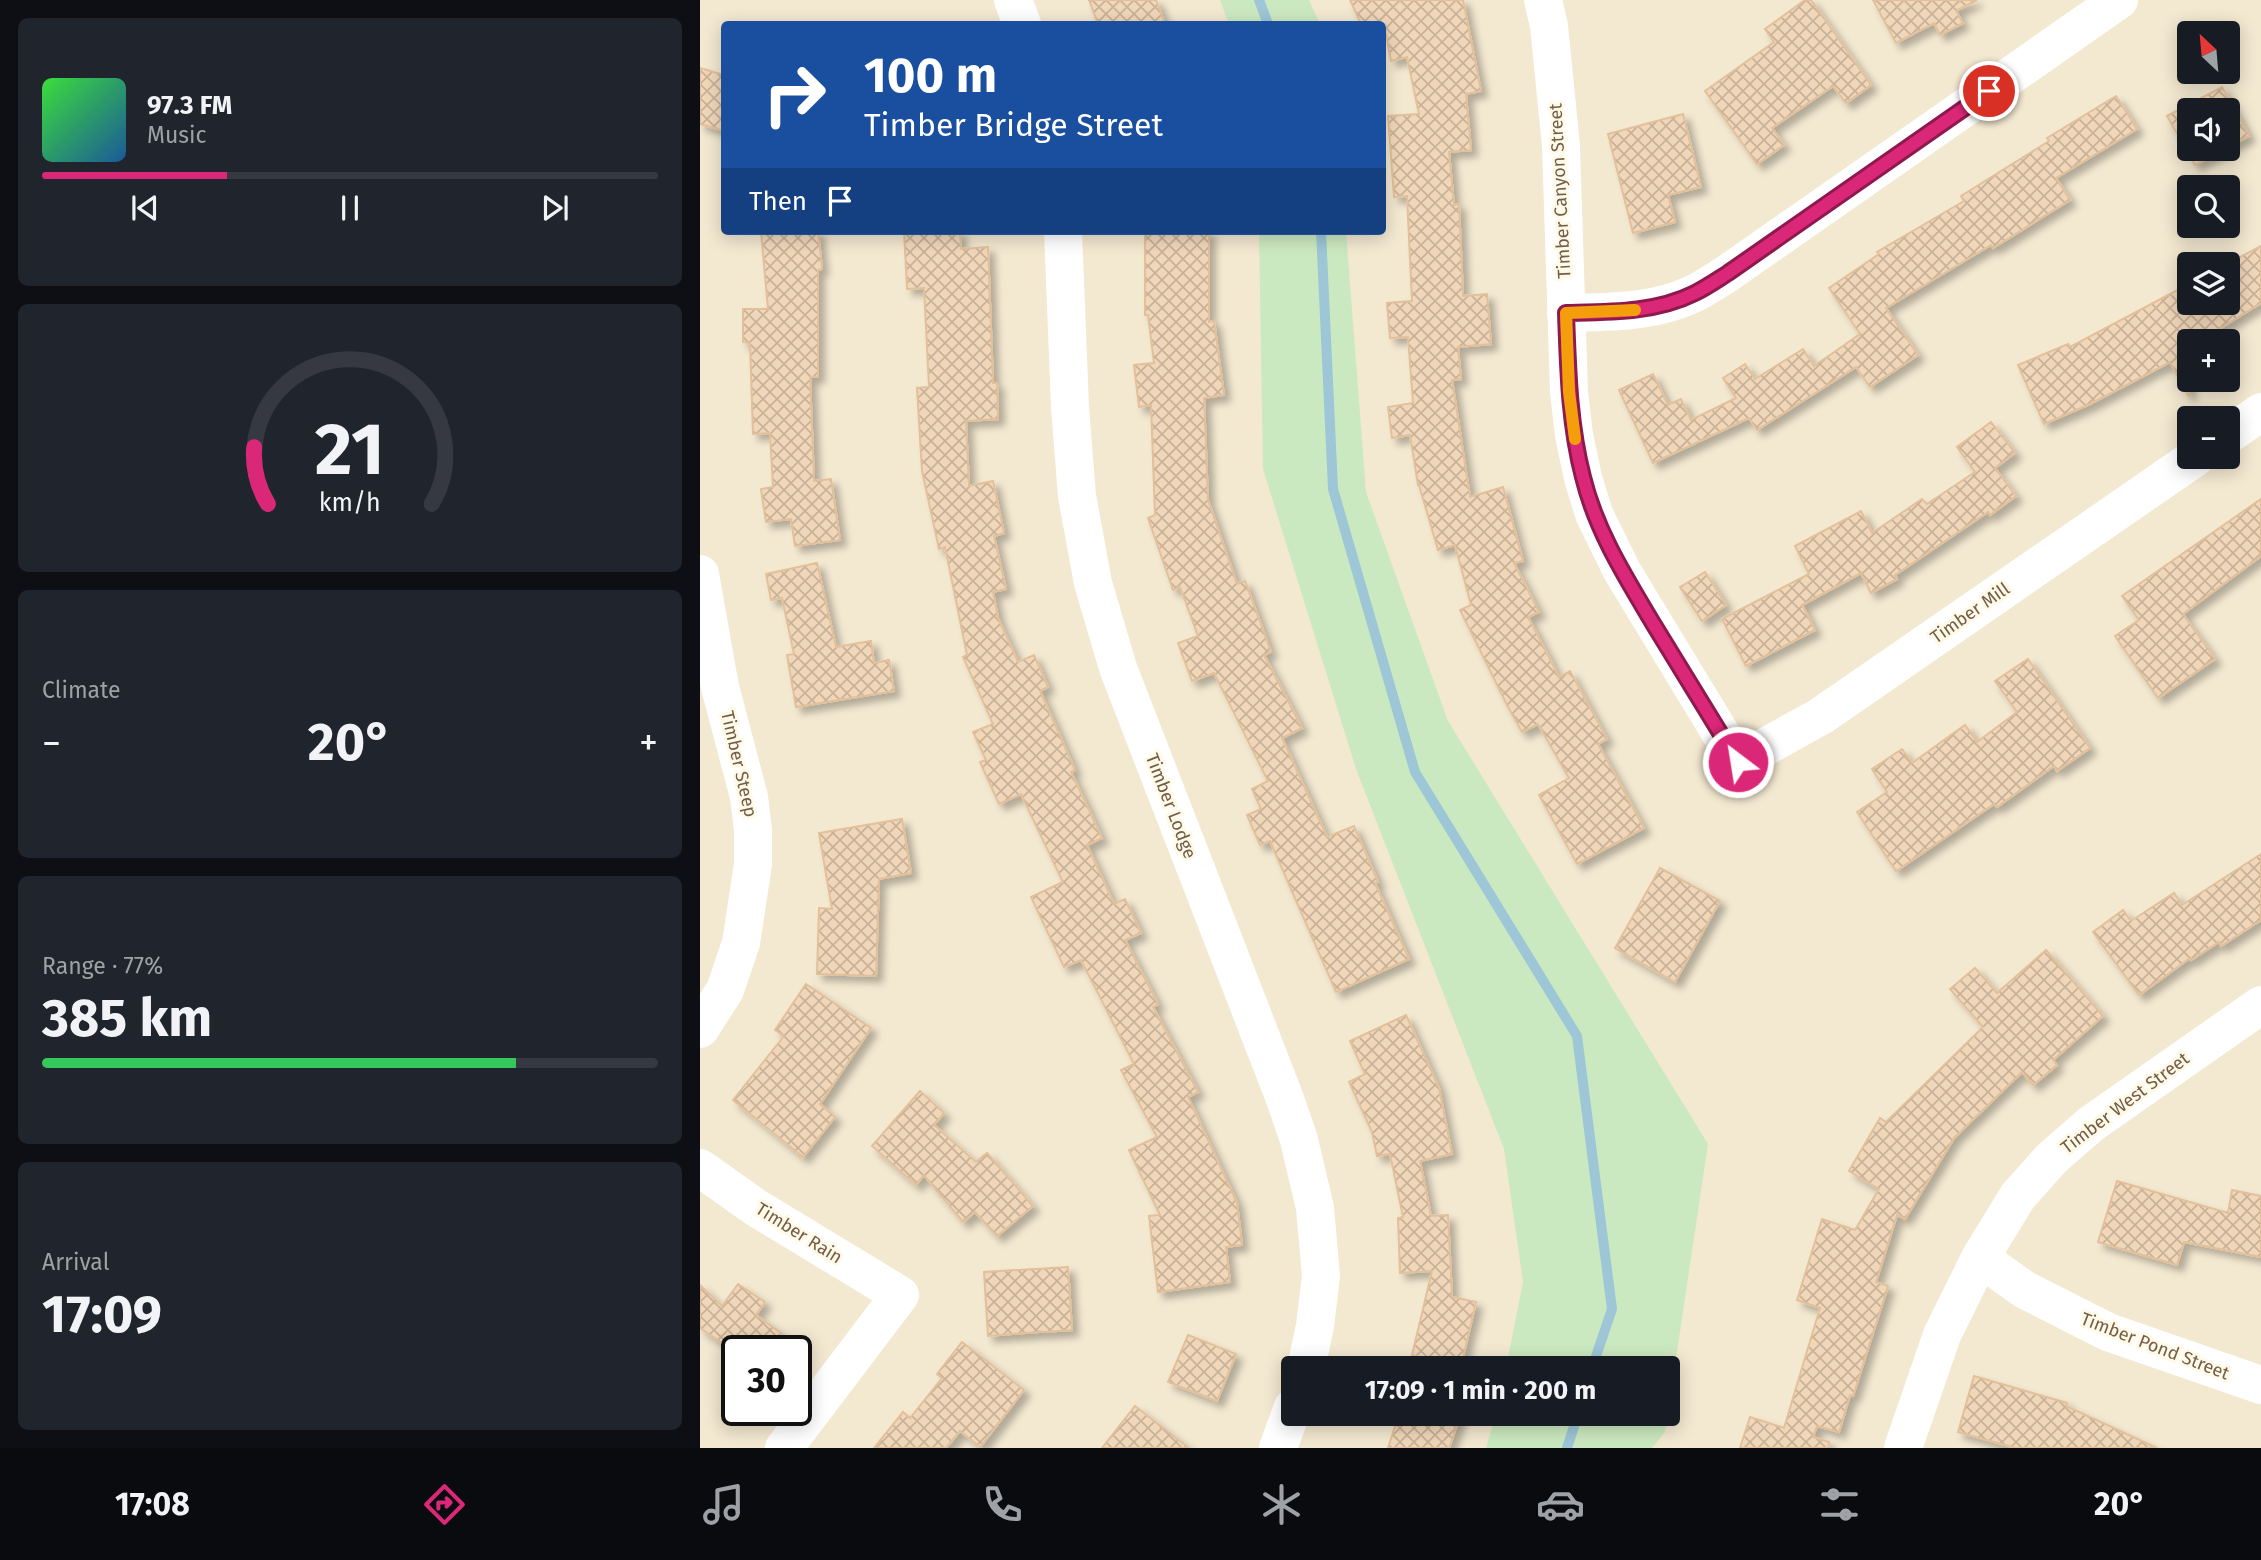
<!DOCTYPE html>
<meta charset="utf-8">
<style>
:root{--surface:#171b24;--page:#20242c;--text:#f1f3f6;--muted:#9ea1a6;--line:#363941;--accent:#db2777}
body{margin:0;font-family:"Fira Sans",sans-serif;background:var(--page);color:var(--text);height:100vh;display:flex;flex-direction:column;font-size:26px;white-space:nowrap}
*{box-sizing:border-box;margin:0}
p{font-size:23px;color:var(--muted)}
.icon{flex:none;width:38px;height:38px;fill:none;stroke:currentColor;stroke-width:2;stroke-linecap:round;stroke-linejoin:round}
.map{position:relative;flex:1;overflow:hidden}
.drawer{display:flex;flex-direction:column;gap:18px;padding:18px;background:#0d0f14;width:700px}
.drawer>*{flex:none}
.banner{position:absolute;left:21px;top:21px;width:665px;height:214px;border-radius:7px;box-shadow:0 4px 18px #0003;background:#1a4fa0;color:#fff;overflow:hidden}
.needle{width:46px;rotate:334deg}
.fabs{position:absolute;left:1477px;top:21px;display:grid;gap:14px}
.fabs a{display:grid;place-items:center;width:63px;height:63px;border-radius:7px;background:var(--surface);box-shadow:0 4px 18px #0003;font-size:35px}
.speed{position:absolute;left:21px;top:1335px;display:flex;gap:14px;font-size:35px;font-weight:700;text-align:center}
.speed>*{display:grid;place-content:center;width:91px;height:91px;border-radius:50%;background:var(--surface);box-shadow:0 4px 18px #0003;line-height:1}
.speed .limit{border:4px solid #111;border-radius:10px;background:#fff;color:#111}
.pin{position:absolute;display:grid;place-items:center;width:60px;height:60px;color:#fff;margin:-30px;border:4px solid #fff;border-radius:50%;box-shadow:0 2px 7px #0007}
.me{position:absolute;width:77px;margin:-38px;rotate:329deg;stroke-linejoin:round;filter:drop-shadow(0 0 5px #0008)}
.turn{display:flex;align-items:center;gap:24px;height:147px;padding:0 28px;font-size:32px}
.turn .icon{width:91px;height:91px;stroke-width:2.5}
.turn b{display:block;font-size:49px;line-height:60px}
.then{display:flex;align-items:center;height:66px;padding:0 28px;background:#0003;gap:14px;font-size:26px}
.big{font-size:52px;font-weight:700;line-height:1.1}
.drawer .card{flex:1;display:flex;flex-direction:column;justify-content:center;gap:10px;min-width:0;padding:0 24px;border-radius:10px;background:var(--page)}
.drawer .dial{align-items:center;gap:0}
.dial svg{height:182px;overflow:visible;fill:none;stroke:var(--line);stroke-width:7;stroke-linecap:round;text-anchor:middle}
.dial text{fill:var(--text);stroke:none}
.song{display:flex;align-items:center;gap:21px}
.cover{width:84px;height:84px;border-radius:10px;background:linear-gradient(135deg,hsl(120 70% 55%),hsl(210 70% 35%))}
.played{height:7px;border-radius:4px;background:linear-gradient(90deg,var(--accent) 30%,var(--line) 30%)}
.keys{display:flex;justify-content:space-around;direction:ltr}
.heat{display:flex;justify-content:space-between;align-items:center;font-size:38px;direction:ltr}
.charge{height:10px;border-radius:5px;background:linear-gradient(90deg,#34c759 77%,var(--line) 0)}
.trip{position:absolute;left:581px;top:1356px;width:399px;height:70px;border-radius:7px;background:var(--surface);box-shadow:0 4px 18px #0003;font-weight:700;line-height:70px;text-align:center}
.menu{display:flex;height:112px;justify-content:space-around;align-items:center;background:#090b0e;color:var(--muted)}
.menu .icon{width:49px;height:49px}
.menu .current{color:var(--accent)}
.menu b{font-size:32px;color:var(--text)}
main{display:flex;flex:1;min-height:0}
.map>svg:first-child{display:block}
</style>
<main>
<section class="drawer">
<div class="card">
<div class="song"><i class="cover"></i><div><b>97.3 FM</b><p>Music</p></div></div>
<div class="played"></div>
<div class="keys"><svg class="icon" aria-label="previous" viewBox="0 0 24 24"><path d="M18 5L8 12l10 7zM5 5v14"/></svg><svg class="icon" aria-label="pause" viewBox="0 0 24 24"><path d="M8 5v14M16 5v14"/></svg><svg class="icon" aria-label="next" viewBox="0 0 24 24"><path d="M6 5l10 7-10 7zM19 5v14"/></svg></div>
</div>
<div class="card dial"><svg viewBox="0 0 100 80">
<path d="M14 69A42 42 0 1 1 86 69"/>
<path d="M14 69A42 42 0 0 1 8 44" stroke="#db2777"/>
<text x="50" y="56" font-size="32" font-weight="700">21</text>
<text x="50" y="72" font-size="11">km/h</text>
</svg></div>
<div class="card"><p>Climate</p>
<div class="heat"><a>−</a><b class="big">20°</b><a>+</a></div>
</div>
<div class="card"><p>Range · 77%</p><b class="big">385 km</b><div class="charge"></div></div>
<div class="card"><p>Arrival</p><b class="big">17:09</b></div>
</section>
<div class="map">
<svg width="1561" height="1448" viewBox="0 0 1561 1448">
<defs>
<pattern id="building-cross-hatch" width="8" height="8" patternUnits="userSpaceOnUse" patternTransform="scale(1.75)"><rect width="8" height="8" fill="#f1d7b9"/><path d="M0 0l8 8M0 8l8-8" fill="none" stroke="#c8b298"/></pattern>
<filter id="shadow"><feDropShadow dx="6" dy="6" stdDeviation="3.5" flood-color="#0004"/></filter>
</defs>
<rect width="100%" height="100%" fill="#fcf5e1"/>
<path fill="#f3e8d0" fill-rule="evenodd" d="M 0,0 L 1561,0 L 1561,1448 L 0,1448 ZM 24,24 L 682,24 L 682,231 L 24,231 ZM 1489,33 L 1528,33 L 1528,72 L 1489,72 ZM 1489,110 L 1528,110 L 1528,149 L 1489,149 ZM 1489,187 L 1528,187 L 1528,226 L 1489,226 ZM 1489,264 L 1528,264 L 1528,303 L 1489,303 ZM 1489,341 L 1528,341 L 1528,380 L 1489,380 ZM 1489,418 L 1528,418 L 1528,457 L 1489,457 ZM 37,1351 L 96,1351 L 96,1410 L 37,1410 ZM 593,1368 L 968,1368 L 968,1414 L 593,1414 Z"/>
<g fill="#cbe9c0">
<path d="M 520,0 L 609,0 L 620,24 L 529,24 Z"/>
<path d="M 559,231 L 646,231 L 666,492 L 748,721 L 1008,1144 L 965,1432 L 952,1448 L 786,1448 L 796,1414 L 968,1414 L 968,1368 L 806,1368 L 823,1282 L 804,1149 L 656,769 L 563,469 Z"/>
</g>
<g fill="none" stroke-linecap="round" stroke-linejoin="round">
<g stroke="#9dc6d6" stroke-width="10">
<path d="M 559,0 L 568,24"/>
<path d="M 621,231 L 633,489 L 715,772 L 877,1036 L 912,1309 L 892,1368"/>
<path d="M 867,1448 L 878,1414"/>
</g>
</g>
<g fill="url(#building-cross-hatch)" stroke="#e3c09a" stroke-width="2" filter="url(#shadow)">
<path d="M 389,0 L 456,0 L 465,24 L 398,24 Z"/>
<path d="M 650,0 L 763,0 L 781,91 L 766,94 L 771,150 L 749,152 L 754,205 L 759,204 L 763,296 L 787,294 L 791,344 L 758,347 L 761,379 L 752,380 L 770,497 L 803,487 L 823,561 L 814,563 L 839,612 L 828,617 L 859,677 L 870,671 L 907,739 L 898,744 L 944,828 L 877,864 L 839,795 L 869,778 L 838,724 L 822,732 L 807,705 L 760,610 L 771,605 L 755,545 L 738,550 L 719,485 L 718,485 L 710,435 L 692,438 L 688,407 L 713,403 L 708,337 L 690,338 L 687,303 L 712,301 L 707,196 L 694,197 L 688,116 L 719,114 L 707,57 L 691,61 L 684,24 L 661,24 Z"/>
<path d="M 1105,0 L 1111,0 L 1171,85 L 1146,103 L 1133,86 L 1072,128 L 1084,145 L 1057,164 L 1005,91 L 1074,42 L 1065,29 Z"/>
<path d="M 1173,0 L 1277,0 L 1256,11 L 1263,23 L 1240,35 L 1234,23 L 1196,43 Z"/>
<path d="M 0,68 L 24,75 L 24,131 L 0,124 Z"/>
<path d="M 1522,87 L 1549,136 L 1528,147 L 1528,110 L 1489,110 L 1489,149 L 1525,149 L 1495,165 L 1467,116 Z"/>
<path d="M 1416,96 L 1437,129 L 1356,178 L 1370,200 L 1293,248 L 1291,245 L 1186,308 L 1218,355 L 1170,387 L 1156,367 L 1057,430 L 1049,418 L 953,463 L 919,390 L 953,374 L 968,405 L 981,399 L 991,420 L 1036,398 L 1023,378 L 1045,364 L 1055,379 L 1103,349 L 1114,366 L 1160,334 L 1129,288 L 1179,254 L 1177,252 L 1264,201 L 1261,196 L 1349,141 L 1347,138 Z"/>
<path d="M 983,114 L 1001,187 L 968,195 L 975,222 L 933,233 L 908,134 Z"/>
<path d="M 61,231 L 118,231 L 122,269 L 118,270 L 118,377 L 110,377 L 114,481 L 131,479 L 140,540 L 95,546 L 91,519 L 66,522 L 61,489 L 73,487 L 70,433 L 53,434 L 50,343 L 43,342 L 43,309 L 68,309 Z"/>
<path d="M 204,231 L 260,231 L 261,249 L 288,247 L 293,383 L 297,383 L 298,419 L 266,421 L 269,486 L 293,481 L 304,533 L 294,536 L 306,589 L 293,592 L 298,618 L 318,662 L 334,655 L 348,687 L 340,691 L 375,770 L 371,772 L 402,838 L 387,845 L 414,904 L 425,899 L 441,933 L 425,940 L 458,1004 L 453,1007 L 498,1092 L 488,1097 L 537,1203 L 542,1245 L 526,1247 L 530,1282 L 458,1292 L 449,1216 L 460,1215 L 429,1150 L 457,1137 L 421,1070 L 434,1064 L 381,960 L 364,967 L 331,897 L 363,882 L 321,794 L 299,804 L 280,762 L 286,760 L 273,732 L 293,724 L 263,657 L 267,655 L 245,547 L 239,549 L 222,471 L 217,388 L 229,387 L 224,288 L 207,289 Z"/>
<path d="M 445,231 L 509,231 L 509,322 L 514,321 L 524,395 L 504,398 L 508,500 L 537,584 L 545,581 L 571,652 L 564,655 L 602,728 L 582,738 L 627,837 L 654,826 L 678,882 L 675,883 L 709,959 L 636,992 L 570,841 L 560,845 L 547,815 L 561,809 L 552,789 L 568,781 L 514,673 L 492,681 L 478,643 L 498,636 L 480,587 L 473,590 L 448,518 L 455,515 L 451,405 L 439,407 L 434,365 L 454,363 L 448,315 L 445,315 Z"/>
<path d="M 1561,246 L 1561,303 L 1500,341 L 1489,341 L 1489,397 L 1470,362 L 1390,404 L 1344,424 L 1318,365 L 1368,344 L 1370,347 L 1489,284 L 1489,303 L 1528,303 L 1527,264 Z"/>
<path d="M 1291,422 L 1315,453 L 1295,468 L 1316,496 L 1290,515 L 1288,512 L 1195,575 L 1197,579 L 1171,593 L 1161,573 L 1102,605 L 1115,630 L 1046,666 L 1022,619 L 1109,574 L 1095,546 L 1161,511 L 1172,533 L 1222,499 L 1227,504 L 1275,472 L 1257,447 Z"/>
<path d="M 1561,499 L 1561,556 L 1483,614 L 1515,659 L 1458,698 L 1415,636 L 1439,620 L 1422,596 Z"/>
<path d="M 117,563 L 136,647 L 171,641 L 174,663 L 189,660 L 194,691 L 96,707 L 87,655 L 94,654 L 82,598 L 71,600 L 66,574 Z"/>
<path d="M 1005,572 L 1026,605 L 1002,621 L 980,587 Z"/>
<path d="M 1328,659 L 1390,748 L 1357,771 L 1354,766 L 1297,807 L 1294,804 L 1196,871 L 1157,812 L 1187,792 L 1172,769 L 1202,749 L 1212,763 L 1265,725 L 1277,742 L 1317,712 L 1295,681 Z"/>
<path d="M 202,819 L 211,873 L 179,879 L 176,976 L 117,974 L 119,908 L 132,909 L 119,833 Z"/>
<path d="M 1561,854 L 1561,920 L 1521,946 L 1519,942 L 1491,960 L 1490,958 L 1439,995 L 1393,932 L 1423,910 L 1431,921 L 1474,893 L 1482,905 Z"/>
<path d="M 960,868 L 1020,901 L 975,982 L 915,948 Z"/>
<path d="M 1346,950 L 1403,1016 L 1353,1060 L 1357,1065 L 1333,1085 L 1322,1072 L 1254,1138 L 1205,1219 L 1197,1215 L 1176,1282 L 1188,1286 L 1153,1396 L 1150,1395 L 1139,1432 L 1117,1426 L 1113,1437 L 1129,1442 L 1128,1448 L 1040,1448 L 1050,1417 L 1084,1428 L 1120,1308 L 1097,1300 L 1122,1219 L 1155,1230 L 1179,1189 L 1149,1171 L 1180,1118 L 1186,1122 L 1283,1027 L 1250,989 L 1275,968 L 1297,993 Z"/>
<path d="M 106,984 L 171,1028 L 120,1104 L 135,1117 L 103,1157 L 33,1100 L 84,1036 L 75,1030 Z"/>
<path d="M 706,1015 L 739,1088 L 752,1154 L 720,1161 L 731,1216 L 748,1215 L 752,1297 L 776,1302 L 761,1366 L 712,1355 L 732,1271 L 700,1273 L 698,1218 L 703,1217 L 690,1154 L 677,1156 L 672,1132 L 649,1082 L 665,1074 L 650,1041 Z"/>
<path d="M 220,1091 L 244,1113 L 234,1125 L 276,1162 L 287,1153 L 333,1206 L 297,1236 L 275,1212 L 263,1222 L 224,1175 L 216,1185 L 172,1146 Z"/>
<path d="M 1417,1181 L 1528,1213 L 1532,1190 L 1561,1196 L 1561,1257 L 1484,1242 L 1477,1265 L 1398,1242 Z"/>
<path d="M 368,1267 L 372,1330 L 343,1332 L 339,1331 L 338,1332 L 288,1336 L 284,1272 Z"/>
<path d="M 38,1284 L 65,1302 L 56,1315 L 81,1333 L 69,1351 L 34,1351 L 0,1328 L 0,1285 L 22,1306 Z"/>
<path d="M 488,1335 L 536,1354 L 517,1401 L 468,1382 Z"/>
<path d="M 262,1342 L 324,1390 L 280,1447 L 260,1431 L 246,1448 L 174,1448 L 203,1412 L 210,1418 L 242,1378 L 237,1374 Z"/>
<path d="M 1274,1376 L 1367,1403 L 1366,1406 L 1457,1448 L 1316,1448 L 1258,1432 Z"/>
<path d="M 435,1406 L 489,1448 L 402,1448 Z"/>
<path d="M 699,1414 L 761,1414 L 749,1448 L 688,1448 Z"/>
</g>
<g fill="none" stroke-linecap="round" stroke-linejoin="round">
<g stroke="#fff" stroke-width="38">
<path d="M 313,0 L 322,24"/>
<path d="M 843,0 L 849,26 L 861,146 L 869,392 L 874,435 L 883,478 L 894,514 L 922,571 L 1038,762 L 1121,716 L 1496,457"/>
<path d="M 363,231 L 370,407 L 377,496 L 393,583 L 418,668 L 585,1099 L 599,1140 L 615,1208 L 621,1276 L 615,1326 L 606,1368"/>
<path d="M 866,313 C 909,312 955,313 995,293 C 1007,287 1017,280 1028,273 L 1419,0"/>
<path d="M 1528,435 L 1561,412"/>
<path d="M 0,574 L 20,687 L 49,797 L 53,830 L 53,864 L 41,943 L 25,990 L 0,1029"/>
<path d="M 0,1168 L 55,1207 L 200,1295 L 84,1448"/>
<path d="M 1280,1258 L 1325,1290 L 1408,1332 L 1561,1385"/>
<path d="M 578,1448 L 593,1407"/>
<path d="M 1203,1448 L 1242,1335 L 1280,1258 L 1318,1196 L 1352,1158 L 1391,1124 L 1561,1005"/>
</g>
</g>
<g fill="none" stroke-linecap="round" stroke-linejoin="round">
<defs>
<path id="route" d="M 1038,762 C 1010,716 982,671 954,625 C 926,578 896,531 883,477 C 869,423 868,368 866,313 C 909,312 955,313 995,293 C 1007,287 1017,280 1028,273 L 1289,91"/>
</defs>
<use href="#route" stroke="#8e194d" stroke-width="18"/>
<use href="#route" stroke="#db2777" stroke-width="12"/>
<path stroke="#f59e0b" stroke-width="12" d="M 875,439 L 869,392 L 866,313 L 935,310"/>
</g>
<g text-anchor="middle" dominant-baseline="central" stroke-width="6" stroke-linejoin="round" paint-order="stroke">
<g font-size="18" fill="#725d49" stroke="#fff9e7">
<text transform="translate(860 191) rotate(-93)">Timber Canyon Street</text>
<text transform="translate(1270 613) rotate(-35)">Timber Mill</text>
<text transform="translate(39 764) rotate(77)">Timber Steep</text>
<text transform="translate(471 806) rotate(69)">Timber Lodge</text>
<text transform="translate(1425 1103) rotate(-37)">Timber West Street</text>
<text transform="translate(99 1233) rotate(32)">Timber Rain</text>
<text transform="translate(1455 1346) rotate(21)">Timber Pond Street</text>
</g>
</g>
</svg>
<div class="fabs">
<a><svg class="needle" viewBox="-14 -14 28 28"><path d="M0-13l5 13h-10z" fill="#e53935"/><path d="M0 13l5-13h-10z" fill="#9ea1a6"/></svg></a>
<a><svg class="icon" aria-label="sound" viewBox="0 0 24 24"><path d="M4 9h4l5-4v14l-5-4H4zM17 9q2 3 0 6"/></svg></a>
<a><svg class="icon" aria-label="search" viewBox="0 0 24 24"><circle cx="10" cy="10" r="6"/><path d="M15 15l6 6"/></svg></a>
<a><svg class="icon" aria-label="layers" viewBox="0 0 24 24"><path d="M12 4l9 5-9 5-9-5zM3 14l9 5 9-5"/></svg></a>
<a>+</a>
<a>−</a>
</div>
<div class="speed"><div class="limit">30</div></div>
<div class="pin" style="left:1289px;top:91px;background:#d93025"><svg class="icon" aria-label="arrive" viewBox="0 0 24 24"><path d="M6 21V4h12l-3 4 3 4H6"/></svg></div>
<svg class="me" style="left:1038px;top:762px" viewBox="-20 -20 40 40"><circle r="17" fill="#db2777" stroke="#fff" stroke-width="3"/><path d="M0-11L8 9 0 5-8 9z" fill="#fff"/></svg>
<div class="trip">17:09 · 1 min · 200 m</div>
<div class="banner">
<div class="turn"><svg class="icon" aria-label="right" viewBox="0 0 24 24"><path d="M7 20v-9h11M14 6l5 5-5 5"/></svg><div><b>100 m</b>Timber Bridge Street</div></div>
<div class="then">Then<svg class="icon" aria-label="arrive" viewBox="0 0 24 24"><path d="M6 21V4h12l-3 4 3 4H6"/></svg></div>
</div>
</div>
</main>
<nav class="menu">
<b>17:08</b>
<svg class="icon current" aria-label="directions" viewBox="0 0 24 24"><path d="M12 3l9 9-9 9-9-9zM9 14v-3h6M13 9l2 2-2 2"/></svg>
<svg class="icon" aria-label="music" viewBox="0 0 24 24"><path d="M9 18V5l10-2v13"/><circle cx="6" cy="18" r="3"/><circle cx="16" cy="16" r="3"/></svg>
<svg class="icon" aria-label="phone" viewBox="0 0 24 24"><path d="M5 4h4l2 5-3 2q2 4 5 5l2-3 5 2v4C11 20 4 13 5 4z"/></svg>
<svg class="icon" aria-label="climate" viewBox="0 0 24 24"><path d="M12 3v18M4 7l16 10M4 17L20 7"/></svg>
<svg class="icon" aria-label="car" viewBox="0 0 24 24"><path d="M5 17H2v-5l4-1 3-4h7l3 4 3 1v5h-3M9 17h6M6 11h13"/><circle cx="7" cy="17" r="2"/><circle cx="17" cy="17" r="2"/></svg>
<svg class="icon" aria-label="filters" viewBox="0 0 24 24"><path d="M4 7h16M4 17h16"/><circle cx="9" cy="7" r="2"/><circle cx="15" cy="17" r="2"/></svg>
<b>20°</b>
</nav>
